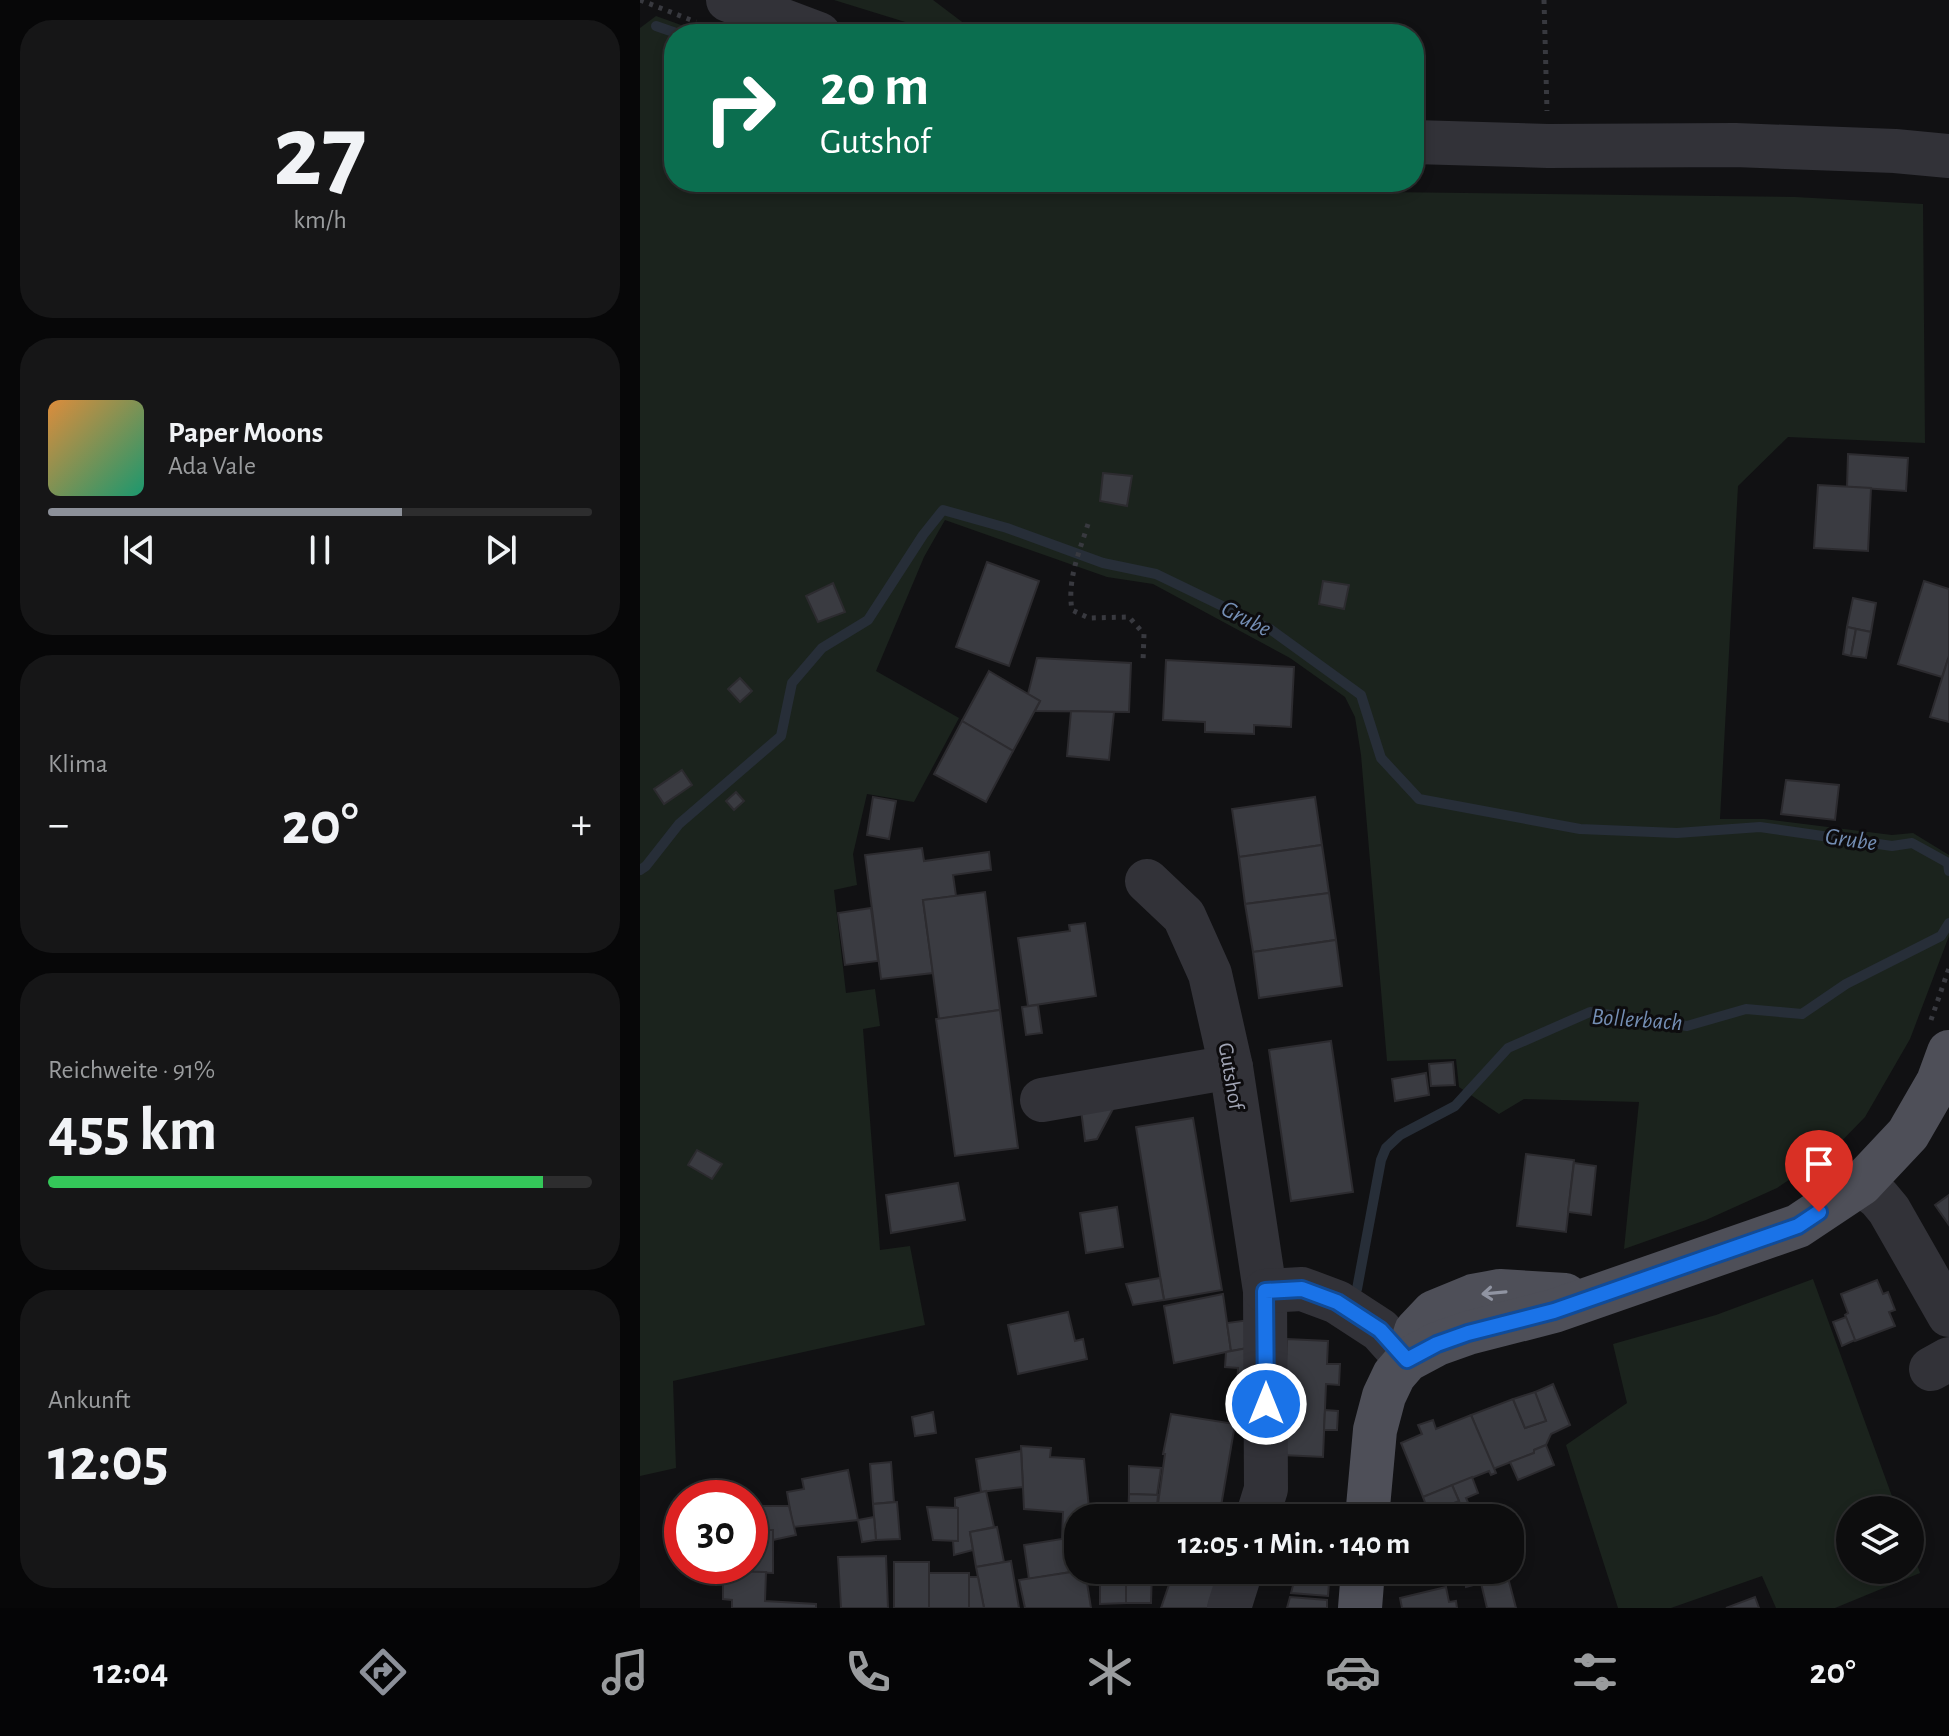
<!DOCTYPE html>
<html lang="de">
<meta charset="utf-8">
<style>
:root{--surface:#0d0d0e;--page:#161617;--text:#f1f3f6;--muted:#9a9c9e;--line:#2d2d2e;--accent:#8c9099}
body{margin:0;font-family:"Alegreya Sans",sans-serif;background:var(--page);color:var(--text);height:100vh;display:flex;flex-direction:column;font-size:30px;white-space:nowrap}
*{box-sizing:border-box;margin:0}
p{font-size:26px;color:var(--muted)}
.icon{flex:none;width:44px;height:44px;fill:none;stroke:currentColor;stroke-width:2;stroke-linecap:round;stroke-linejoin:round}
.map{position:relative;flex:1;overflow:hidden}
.sheet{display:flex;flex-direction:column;gap:20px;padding:20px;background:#070708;width:640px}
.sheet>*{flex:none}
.top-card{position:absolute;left:24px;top:24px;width:760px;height:168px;border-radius:32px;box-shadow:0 4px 12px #0003,0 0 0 2px var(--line);background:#0b6e4f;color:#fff;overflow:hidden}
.tools{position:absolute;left:1196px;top:1496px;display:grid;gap:16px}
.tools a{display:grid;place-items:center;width:88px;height:88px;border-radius:50%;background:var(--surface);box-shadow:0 4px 12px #0003,0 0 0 2px var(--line);font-size:40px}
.speed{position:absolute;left:24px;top:1480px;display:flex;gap:16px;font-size:40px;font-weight:700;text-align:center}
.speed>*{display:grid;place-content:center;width:104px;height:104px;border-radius:50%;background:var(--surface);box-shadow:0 4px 12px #0003,0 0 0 2px var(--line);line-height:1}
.speed .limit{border:12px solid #d22;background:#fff;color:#111}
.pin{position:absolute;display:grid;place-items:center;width:68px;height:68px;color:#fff;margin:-82px -34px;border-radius:50% 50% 50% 0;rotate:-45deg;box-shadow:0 0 8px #0007}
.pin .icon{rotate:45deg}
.me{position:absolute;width:88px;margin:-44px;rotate:0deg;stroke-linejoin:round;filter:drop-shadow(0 0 6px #0008)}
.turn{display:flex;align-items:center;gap:28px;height:168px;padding:0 24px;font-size:36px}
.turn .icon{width:104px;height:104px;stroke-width:2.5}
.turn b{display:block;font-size:56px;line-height:68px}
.big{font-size:60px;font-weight:600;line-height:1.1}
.sheet .tile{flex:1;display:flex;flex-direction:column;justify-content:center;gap:12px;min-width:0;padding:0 28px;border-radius:32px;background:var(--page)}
.sheet .dial{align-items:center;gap:0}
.dial b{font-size:104px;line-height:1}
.song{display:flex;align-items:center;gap:24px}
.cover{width:96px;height:96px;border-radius:12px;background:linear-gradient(135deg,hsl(30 70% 55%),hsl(160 70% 35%))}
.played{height:8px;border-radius:4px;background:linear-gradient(90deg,var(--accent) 65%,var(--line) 65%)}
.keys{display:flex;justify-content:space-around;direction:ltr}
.heat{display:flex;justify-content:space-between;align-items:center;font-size:44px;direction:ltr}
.charge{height:12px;border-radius:6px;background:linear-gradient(90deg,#34c759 91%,var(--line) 0)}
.trip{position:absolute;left:424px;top:1504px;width:460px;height:80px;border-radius:32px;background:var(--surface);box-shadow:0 4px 12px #0003,0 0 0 2px var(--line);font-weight:600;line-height:80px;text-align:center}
.tab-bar{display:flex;height:128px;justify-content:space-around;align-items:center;background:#050506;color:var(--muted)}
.tab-bar .icon{width:56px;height:56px}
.tab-bar .active{color:var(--accent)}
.tab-bar b{font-size:36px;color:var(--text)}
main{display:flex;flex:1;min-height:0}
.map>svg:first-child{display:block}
</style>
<main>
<section class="sheet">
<div class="tile dial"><b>27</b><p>km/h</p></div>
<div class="tile">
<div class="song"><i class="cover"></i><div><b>Paper Moons</b><p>Ada Vale</p></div></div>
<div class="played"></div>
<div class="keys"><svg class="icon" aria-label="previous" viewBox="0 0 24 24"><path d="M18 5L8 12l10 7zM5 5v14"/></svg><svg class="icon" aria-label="pause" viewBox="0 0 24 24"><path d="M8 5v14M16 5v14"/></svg><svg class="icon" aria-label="next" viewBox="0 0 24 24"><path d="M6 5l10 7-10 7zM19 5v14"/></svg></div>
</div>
<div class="tile"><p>Klima</p>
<div class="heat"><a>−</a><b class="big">20°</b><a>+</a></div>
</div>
<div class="tile"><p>Reichweite · 91%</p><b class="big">455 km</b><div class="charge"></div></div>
<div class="tile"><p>Ankunft</p><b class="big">12:05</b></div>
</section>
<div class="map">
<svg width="1309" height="1608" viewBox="0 0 1309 1608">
<rect width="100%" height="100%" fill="#111113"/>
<g fill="#1b231d">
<path d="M 194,0 L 293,0 L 338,34 L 304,34 Z"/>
<path d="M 16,16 L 66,34 L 34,34 L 34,182 L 650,182 L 745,192 L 1155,197 L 1283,204 L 1285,443 L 1148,437 L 1098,486 L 1080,819 L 1124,819 L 1252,835 L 1273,833 L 1309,855 L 1309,936 L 1270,1039 L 1225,1117 L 1191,1152 L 1137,1188 L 1066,1220 L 984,1249 L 999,1102 L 884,1099 L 859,1114 L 819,1087 L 816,1059 L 747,1061 L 721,755 L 715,717 L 705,697 L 650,658 L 513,584 L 467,577 L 305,520 L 284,557 L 236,671 L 319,718 L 274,802 L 227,794 L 213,854 L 217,885 L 194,890 L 206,993 L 235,989 L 240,1026 L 223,1029 L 240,1250 L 270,1246 L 285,1325 L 33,1381 L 36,1468 L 0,1476 L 0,28 Z"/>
<path d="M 1173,1279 L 1257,1510 L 1210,1510 L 1210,1570 L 1270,1570 L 1270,1545 L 1280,1573 L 1195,1608 L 1136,1608 L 1122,1576 L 1031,1608 L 978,1608 L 926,1445 L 987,1403 L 973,1344 L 1076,1315 Z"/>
</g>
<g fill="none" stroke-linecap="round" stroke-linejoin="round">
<g stroke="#272e38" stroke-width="10">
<path d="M 16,26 L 39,34"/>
<path d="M 0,870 L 6,866 L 39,824 L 141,736 L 152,683 L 182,648 L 228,620 L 283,535 L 303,510 L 367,528 L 463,563 L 516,574 L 630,629 L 721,695 L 741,758 L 779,799 L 940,829 L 1037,833 L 1120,827 L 1252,846 L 1272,843 L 1308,863 L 1309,871"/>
<path d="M 717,1289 L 741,1160 L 746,1148 L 760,1135 L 815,1106 L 868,1048 L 950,1012 L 1047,1026 L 1106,1009 L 1162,1014 L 1206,984 L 1301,936 L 1309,923"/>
</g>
</g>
<g fill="#3a3b41" stroke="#2c2b2f" stroke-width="2">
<path d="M 1208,454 L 1268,458 L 1266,491 L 1207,487 Z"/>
<path d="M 463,473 L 492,476 L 487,506 L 460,501 Z"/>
<path d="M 1178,485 L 1231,488 L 1228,551 L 1174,548 Z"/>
<path d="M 347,562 L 399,581 L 369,666 L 316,647 Z"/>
<path d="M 683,581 L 709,585 L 704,609 L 679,604 Z"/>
<path d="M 1284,581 L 1309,589 L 1309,656 L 1302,677 L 1258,664 Z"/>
<path d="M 193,583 L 205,612 L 178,622 L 166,596 Z"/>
<path d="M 1213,598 L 1236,603 L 1231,632 L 1207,627 Z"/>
<path d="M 1207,627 L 1216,629 L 1211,656 L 1203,654 Z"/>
<path d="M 1216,629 L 1231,632 L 1226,658 L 1211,656 Z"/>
<path d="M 397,658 L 491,663 L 489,712 L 395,711 L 400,701 L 388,694 Z"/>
<path d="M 1308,659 L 1309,659 L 1309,722 L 1290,717 Z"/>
<path d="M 526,660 L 654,667 L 651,727 L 614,725 L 614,734 L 565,732 L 565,722 L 523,720 Z"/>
<path d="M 349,671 L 400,701 L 373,751 L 322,721 Z"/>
<path d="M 100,678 L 112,691 L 100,702 L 88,689 Z"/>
<path d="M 431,711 L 474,712 L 469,760 L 427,756 Z"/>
<path d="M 322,721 L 373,751 L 346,802 L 294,774 Z"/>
<path d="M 42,770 L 52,785 L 24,804 L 14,789 Z"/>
<path d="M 1146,780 L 1199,785 L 1195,820 L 1141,814 Z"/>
<path d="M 96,792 L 104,801 L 94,810 L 86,801 Z"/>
<path d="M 233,797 L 256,801 L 249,839 L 227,835 Z"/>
<path d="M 675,797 L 682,845 L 599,857 L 592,809 Z"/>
<path d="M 682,845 L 689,893 L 605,904 L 599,857 Z"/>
<path d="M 282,848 L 284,861 L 349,852 L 351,870 L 313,875 L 316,896 L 283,900 L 293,973 L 241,979 L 225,855 Z"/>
<path d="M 345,892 L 360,1010 L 299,1019 L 283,900 Z"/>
<path d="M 689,893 L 696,940 L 613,952 L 605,904 Z"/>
<path d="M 231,908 L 238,961 L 205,965 L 198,913 Z"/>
<path d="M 445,923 L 456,996 L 388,1006 L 378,938 L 430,931 L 429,925 Z"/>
<path d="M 696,940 L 702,986 L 619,998 L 613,952 Z"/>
<path d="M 398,1005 L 402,1033 L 386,1035 L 382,1007 Z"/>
<path d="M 360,1010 L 378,1148 L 315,1156 L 296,1019 Z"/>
<path d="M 691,1041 L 713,1192 L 651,1201 L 629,1050 Z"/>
<path d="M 813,1062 L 815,1085 L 791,1086 L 789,1064 Z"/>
<path d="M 786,1073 L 789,1095 L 755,1101 L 752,1079 Z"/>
<path d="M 475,1105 L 457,1139 L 445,1141 L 441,1110 Z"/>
<path d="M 553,1118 L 582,1290 L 524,1300 L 496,1127 Z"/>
<path d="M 57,1150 L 82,1164 L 72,1179 L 48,1165 Z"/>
<path d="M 886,1154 L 934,1160 L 926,1232 L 877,1226 Z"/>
<path d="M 934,1163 L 956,1166 L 951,1215 L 928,1212 Z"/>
<path d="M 318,1183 L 325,1220 L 251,1233 L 246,1195 Z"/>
<path d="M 1309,1195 L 1309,1225 L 1295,1205 Z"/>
<path d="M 477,1207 L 483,1247 L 446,1253 L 440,1213 Z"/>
<path d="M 520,1278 L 524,1300 L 493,1305 L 486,1284 Z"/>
<path d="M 1237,1280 L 1243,1294 L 1248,1292 L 1255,1310 L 1249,1312 L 1255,1326 L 1215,1341 L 1205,1315 L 1208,1313 L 1201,1294 Z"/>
<path d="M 583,1294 L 591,1351 L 534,1363 L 524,1306 Z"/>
<path d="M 428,1312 L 435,1341 L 443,1339 L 447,1359 L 378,1374 L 368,1325 Z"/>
<path d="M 1206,1317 L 1215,1340 L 1202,1346 L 1193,1322 Z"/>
<path d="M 609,1320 L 613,1347 L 591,1351 L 587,1323 Z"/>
<path d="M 647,1339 L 688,1341 L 687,1364 L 700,1364 L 699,1385 L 686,1384 L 683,1457 L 642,1455 Z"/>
<path d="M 613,1347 L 614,1385 L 597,1384 L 598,1368 L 585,1367 L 586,1352 Z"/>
<path d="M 913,1384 L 930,1425 L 911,1434 L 906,1445 L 894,1450 L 894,1453 L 853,1469 L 831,1415 L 873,1399 L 885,1428 L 906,1421 L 895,1392 Z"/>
<path d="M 895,1392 L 906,1421 L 885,1428 L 873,1399 Z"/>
<path d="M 685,1410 L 698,1411 L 697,1430 L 684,1430 Z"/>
<path d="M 293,1412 L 296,1433 L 275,1436 L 272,1417 Z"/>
<path d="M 531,1414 L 595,1424 L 579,1518 L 516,1518 L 525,1454 L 523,1454 Z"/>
<path d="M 831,1415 L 856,1473 L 851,1475 L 849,1471 L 783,1497 L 761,1443 L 782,1434 L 778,1425 L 793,1420 L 796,1429 Z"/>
<path d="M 906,1445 L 914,1465 L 878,1480 L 870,1462 L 894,1453 L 894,1450 Z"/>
<path d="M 381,1446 L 411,1448 L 410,1457 L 444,1459 L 450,1518 L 438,1518 L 438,1570 L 443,1570 L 389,1579 L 384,1545 L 422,1539 L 423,1512 L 384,1509 Z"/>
<path d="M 381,1451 L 383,1487 L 341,1492 L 336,1459 Z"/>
<path d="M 251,1462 L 254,1502 L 233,1504 L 230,1464 Z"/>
<path d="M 489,1466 L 521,1468 L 517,1495 L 489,1494 Z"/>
<path d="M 208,1470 L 218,1520 L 153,1527 L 147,1492 L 164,1489 L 162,1479 Z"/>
<path d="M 832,1477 L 838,1493 L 826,1498 L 833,1514 L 820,1518 L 791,1518 L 789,1513 L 819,1501 L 812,1485 Z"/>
<path d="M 812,1485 L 819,1501 L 789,1513 L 783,1497 Z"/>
<path d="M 346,1491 L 354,1527 L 330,1532 L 333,1550 L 314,1555 L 313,1541 L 318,1541 L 318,1508 L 315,1507 L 315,1498 Z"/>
<path d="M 489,1494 L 518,1495 L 516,1518 L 488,1518 Z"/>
<path d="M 257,1502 L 260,1539 L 236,1540 L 233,1504 Z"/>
<path d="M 635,1503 L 658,1508 L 655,1518 L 632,1518 Z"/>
<path d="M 110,1506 L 149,1506 L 156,1535 L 133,1540 L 133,1530 L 110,1530 Z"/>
<path d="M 287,1507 L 318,1508 L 318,1541 L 293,1540 Z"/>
<path d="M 234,1517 L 236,1540 L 222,1542 L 218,1520 Z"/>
<path d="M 357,1527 L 364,1562 L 336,1567 L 330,1532 Z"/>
<path d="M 110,1530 L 133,1530 L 133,1573 L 78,1571 L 79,1566 L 110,1566 Z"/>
<path d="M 246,1556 L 248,1608 L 201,1608 L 198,1557 Z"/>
<path d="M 371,1561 L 379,1608 L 344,1608 L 336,1567 Z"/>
<rect x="254" y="1562" width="35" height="46"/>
<path d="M 445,1570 L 451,1608 L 385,1608 L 379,1580 Z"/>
<path d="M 460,1570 L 486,1570 L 486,1603 L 460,1604 Z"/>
<path d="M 486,1570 L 512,1570 L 511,1603 L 486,1603 Z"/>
<path d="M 534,1570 L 588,1570 L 575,1608 L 521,1608 Z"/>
<path d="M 657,1570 L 690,1570 L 688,1596 L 651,1593 Z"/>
<path d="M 866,1570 L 876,1608 L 847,1608 L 841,1583 L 826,1587 L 825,1580 Z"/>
<path d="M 83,1571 L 126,1572 L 125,1601 L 176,1604 L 176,1608 L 92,1608 L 92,1600 L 83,1599 Z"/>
<rect x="289" y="1573" width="40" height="35"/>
<path d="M 329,1577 L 338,1577 L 344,1608 L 329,1608 Z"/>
<path d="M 806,1587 L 809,1602 L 816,1601 L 817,1608 L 762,1608 L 760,1598 Z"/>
<path d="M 650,1597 L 687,1600 L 687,1608 L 647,1608 Z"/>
<path d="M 1115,1597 L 1119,1608 L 1086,1608 Z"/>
</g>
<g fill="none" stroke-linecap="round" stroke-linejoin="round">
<g stroke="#38393f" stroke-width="5" stroke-dasharray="4 6" stroke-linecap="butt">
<path d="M 0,0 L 56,22"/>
<path d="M 904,0 L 907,111"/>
<path d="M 448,524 C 439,553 427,580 432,610 L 449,618 L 489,617 L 504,634 L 503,662"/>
<path d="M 1291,1020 L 1309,968"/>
</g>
<g stroke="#323238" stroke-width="44">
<path d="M 88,0 L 179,34"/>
<path d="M 774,142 L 908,146 L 1095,145 L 1255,151 L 1309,156"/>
<path d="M 507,881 L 544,916 L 570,974 L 591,1067 L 625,1291 L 626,1489 L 617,1518"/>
<path d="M 402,1100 L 591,1067"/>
<path d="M 1221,1184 L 1239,1198 L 1249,1210 L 1309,1315"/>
<path d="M 625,1291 L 662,1289 L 697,1302 L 740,1330 L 767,1360"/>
<path d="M 1291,1369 L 1309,1359"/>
<path d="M 589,1608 L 601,1570"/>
</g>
<g stroke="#4e4f58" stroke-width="44">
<path d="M 767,1360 L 776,1331 L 794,1312 L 833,1296 L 860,1291 L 925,1295"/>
<path d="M 727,1518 L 735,1430 L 744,1396 L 754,1375 L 767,1360 L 797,1344 L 828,1333 L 914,1311 L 1158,1226 L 1221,1184 L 1268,1134 L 1298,1082 L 1309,1052"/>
<path d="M 720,1608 L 723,1570"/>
</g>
</g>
<defs><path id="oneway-shaft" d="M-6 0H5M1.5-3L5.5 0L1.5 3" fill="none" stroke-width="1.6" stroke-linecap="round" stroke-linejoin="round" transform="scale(2)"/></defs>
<use stroke="#9094a2" href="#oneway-shaft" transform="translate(854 1293) rotate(175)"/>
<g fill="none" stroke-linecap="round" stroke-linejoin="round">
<defs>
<path id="route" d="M 626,1404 L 625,1291 L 662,1289 L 697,1302 L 740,1330 L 767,1360 L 797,1344 L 828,1333 L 914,1311 L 1158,1226 L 1179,1212"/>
</defs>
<use href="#route" stroke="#114b97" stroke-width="20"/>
<use href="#route" stroke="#1a73e8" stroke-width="14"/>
</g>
<g text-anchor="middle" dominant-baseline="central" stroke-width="6" stroke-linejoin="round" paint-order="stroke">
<g font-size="22" fill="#a1a5b5" stroke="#0d0c0e">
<text transform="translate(591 1076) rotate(80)">Gutshof</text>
</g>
<g font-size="24" font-style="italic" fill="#748eb4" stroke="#0d0c0e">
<text transform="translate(606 619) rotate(27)">Grube</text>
<text transform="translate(1211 840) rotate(8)">Grube</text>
<text transform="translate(997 1020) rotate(4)">Bollerbach</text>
</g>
</g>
</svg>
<div class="tools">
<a><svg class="icon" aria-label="layers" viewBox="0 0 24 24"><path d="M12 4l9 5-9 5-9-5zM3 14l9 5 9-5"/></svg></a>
</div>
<div class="speed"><div class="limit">30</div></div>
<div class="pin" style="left:1179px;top:1212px;background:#d93025"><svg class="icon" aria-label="arrive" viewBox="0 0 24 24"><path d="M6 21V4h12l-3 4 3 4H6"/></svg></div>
<svg class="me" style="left:626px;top:1404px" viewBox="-20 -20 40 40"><circle r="17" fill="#1a73e8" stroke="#fff" stroke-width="3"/><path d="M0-11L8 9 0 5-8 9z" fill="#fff"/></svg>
<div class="trip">12:05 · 1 Min. · 140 m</div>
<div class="top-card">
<div class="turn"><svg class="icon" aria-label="right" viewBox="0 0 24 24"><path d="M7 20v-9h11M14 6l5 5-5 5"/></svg><div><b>20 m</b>Gutshof</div></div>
</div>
</div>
</main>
<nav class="tab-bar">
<b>12:04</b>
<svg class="icon active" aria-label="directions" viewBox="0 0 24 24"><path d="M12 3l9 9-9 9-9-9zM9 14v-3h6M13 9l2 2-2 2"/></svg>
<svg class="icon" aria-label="music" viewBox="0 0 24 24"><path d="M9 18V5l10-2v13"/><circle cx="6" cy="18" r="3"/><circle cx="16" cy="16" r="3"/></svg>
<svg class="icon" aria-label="phone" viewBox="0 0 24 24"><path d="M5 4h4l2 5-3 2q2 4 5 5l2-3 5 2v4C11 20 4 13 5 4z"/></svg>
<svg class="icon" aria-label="climate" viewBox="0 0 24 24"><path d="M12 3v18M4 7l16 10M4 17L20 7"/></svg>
<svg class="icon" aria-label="car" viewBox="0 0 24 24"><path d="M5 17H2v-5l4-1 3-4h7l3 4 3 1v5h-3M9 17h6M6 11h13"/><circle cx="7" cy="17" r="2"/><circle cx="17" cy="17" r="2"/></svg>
<svg class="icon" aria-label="filters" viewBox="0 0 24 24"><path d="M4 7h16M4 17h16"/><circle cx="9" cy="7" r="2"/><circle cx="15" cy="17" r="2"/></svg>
<b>20°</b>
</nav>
